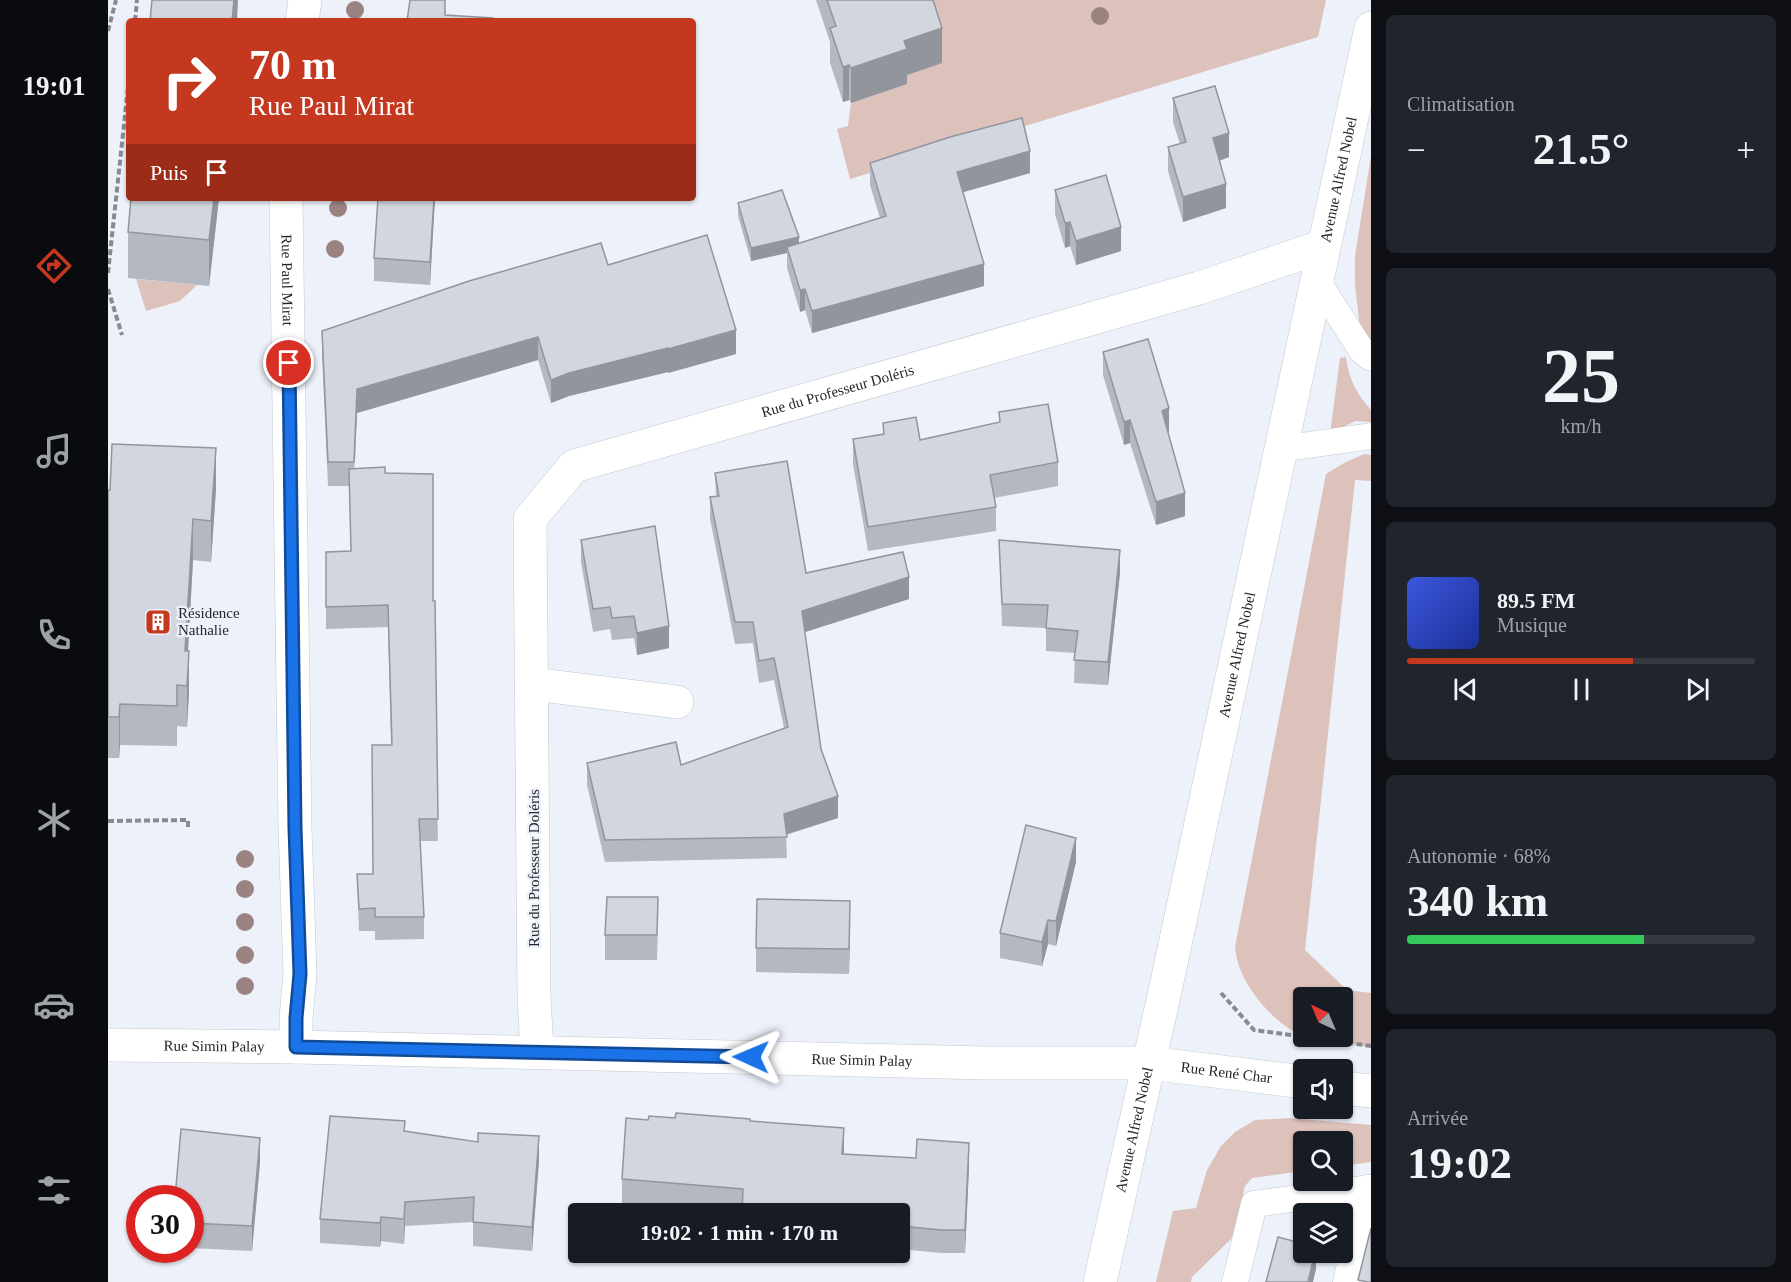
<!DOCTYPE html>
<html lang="fr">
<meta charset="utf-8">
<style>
:root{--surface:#171b24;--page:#20242c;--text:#f1f3f6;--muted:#9ea1a6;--line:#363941;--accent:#c3381e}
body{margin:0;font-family:Georgia,serif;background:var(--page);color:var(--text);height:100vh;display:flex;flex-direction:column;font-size:22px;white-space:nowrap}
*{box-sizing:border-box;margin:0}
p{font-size:20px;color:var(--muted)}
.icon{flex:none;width:33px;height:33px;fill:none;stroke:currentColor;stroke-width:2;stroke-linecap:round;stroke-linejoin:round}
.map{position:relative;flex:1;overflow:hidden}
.side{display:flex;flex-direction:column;gap:15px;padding:15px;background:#0d0f14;width:420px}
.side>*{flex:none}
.banner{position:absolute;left:18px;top:18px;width:570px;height:183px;border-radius:6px;box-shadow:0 2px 4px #0004;background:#c3381e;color:#fff;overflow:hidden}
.needle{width:39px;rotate:316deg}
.tools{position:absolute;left:1185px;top:987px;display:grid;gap:12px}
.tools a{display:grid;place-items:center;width:60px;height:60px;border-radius:6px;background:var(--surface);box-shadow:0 2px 4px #0004;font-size:30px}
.speed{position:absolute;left:18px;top:1185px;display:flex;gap:12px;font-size:30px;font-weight:700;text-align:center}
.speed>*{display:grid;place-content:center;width:78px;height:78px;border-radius:50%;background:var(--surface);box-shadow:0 2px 4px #0004;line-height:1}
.speed .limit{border:9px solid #d22;background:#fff;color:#111}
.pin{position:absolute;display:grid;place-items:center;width:51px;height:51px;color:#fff;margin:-26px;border:3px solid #fff;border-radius:50%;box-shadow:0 2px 6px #0007}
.me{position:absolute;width:66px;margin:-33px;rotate:271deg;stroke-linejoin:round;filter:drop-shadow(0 0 4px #0008)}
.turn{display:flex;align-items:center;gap:21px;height:126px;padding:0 24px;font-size:27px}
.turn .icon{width:78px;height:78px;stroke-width:2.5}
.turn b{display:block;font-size:42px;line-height:51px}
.then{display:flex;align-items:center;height:57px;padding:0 24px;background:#0003;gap:12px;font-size:22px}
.big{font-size:45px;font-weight:700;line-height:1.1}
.side .widget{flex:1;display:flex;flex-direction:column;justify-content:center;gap:9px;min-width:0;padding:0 21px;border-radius:9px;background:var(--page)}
.side .dial{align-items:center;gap:0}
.dial b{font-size:78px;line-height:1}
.song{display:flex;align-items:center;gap:18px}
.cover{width:72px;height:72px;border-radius:9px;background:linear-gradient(135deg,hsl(230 70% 55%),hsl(230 70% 35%))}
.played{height:6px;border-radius:3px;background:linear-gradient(90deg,var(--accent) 65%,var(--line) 65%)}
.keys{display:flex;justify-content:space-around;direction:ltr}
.heat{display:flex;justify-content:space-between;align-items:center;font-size:33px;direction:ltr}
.charge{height:9px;border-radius:4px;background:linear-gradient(90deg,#34c759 68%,var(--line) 0)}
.trip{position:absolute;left:460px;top:1203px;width:342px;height:60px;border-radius:6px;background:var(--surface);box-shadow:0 2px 4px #0004;font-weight:700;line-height:60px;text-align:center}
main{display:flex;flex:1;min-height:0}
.menu{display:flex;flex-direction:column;width:108px;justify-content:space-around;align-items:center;background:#090b0e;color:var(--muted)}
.menu .icon{width:42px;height:42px}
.menu .current{color:var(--accent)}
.menu b{font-size:27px;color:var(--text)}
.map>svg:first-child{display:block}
</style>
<main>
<nav class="menu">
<b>19:01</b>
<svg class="icon current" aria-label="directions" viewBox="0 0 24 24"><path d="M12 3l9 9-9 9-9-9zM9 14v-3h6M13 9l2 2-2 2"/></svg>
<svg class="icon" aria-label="music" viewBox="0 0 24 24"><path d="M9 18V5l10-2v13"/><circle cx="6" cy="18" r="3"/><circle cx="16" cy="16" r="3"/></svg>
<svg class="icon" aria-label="phone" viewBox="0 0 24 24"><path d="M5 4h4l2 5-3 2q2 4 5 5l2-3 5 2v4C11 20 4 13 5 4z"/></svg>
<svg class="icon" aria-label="climate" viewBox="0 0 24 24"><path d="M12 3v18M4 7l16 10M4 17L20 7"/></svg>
<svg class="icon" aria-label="car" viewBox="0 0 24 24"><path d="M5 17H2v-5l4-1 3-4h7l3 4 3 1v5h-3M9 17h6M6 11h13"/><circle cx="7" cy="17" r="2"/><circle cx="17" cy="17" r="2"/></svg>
<svg class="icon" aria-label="filters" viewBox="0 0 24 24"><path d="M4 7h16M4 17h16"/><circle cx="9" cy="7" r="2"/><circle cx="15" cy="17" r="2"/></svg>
</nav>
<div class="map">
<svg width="1263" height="1282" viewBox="0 0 1263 1282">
<rect width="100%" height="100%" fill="#ecf1fa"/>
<g fill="#ddc1bb">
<path d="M 813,0 L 1218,0 L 1210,37 L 742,179 L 729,129 L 740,126 L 743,103 L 799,84 L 796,76 Z"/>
<path d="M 1263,156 L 1263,343 L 1252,328 L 1247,285 L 1247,256 Z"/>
<path d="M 28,279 L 89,285 L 72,301 L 38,311 Z"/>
<path d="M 1238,357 C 1241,379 1248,393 1263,410 L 1263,422 L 1247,421 L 1222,434 L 1232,358 Z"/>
<path d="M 1256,454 L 1263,455 L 1263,481 L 1247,480 L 1197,950 L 1239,990 L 1263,993 L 1263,1047 L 1202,1037 L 1234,1036 L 1234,998 L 1196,998 L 1195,1035 C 1170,1028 1139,991 1131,966 C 1129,961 1128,953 1127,947 L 1218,474 L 1236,463 Z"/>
<path d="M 1182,1118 L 1263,1125 L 1263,1162 L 1235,1166 L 1234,1142 L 1196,1142 L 1195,1171 L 1144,1178 L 1137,1186 L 1124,1238 L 1084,1277 L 1083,1282 L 1048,1282 L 1065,1211 L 1088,1208 L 1099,1170 L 1113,1146 L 1127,1132 L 1147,1120 Z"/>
</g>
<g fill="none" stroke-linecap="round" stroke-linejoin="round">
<defs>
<g id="service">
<path d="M 1208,279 L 1254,351 L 1263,358"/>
<path d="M 1172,449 L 1263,436"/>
<path d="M 1127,1282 L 1146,1204 L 1263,1188"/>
<path d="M 1238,1282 L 1259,1188"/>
</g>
<g id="minor">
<path d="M 194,21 L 197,0"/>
<path id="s1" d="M 178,198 L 187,828 L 192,974 L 188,1018 L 188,1047"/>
<path d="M 425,684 L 569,702"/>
<path id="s2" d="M 0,1045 L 188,1047 L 879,1063 L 1041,1063"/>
<path id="s3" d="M 429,1052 L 426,996 L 422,519 L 466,466 L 1091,288 L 1216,246"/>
</g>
<g id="tertiary">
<path id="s4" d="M 1041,1063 L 1196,1082"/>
<path d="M 1234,1088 L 1263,1091"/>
</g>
<g id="secondary">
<path id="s5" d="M 992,1282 L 1059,982 L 1263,28"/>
</g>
</defs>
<use href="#service" stroke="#c3c8d1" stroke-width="27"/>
<use href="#minor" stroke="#c3c8d1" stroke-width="34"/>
<use href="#tertiary" stroke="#c3c8d1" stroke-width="34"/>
<use href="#secondary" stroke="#c3c8d1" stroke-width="34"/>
<g stroke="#878b91" stroke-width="4" stroke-dasharray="6 3" stroke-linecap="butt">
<path d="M 27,21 L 29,0"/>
<path d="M 0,31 L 8,0"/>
<path d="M 0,273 L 21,78"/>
<path d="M 0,289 L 14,335"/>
<path d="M 0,821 L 80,820 L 80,828"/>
<path d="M 1113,993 L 1146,1030 L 1263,1046"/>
</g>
<use href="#service" stroke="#fff" stroke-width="26"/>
<use href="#minor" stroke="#fff" stroke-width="33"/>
<use href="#tertiary" stroke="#fff" stroke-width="33"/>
<use href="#secondary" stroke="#fff" stroke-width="33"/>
</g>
<g fill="#9b8382">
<circle cx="247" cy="10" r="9"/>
<circle cx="992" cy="16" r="9"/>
<circle cx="230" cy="208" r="9"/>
<circle cx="227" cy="249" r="9"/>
<circle cx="137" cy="859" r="9"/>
<circle cx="137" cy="889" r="9"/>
<circle cx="137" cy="922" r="9"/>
<circle cx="137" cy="955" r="9"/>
<circle cx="137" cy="986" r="9"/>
</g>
<g fill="#b4b8c0">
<path d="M 708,0 L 825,0 L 834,63 L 799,75 L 799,84 L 743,103 L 741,100 L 735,102 L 722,63 L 722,42 Z"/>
<path d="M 1065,98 L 1121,157 L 1111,161 L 1118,208 L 1075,222 L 1060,171 L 1060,147 L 1072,144 L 1065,122 Z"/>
<path d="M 762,163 L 922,173 L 855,192 L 876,286 L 704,333 L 697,310 L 692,312 L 679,268 L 679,253 L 643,261 L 630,216 L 630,203 L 691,243 L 772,218 L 762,185 Z"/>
<path d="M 947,190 L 1013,251 L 968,265 L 962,246 L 957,248 L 947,214 Z"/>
<path d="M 23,198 L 111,198 L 101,286 L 20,278 L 20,232 Z"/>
<path d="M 327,198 L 322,285 L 266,281 L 266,258 Z"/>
<path d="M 500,265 L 628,354 L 560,373 L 560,372 L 461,396 L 443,403 L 430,360 L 249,413 L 246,469 L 277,473 L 325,601 L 330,841 L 312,841 L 316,917 L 316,939 L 267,940 L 267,931 L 251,931 L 249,874 L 265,874 L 283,745 L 280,627 L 218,629 L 218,552 L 243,551 L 241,486 L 220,486 L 214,354 L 214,331 Z"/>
<path d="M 995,352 L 1061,431 L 1060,432 L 1077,516 L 1048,525 L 1022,443 L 1016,445 L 995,375 Z"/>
<path d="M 891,412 L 950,462 L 950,486 L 886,498 L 888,507 L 888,531 L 760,551 L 745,464 L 745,439 L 775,434 L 775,423 L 812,440 L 891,423 Z"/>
<path d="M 607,473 L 698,573 L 801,599 L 697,632 L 713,749 L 730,818 L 678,835 L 679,858 L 497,862 L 479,785 L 479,763 L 573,765 L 676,728 L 666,680 L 651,683 L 645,643 L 627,644 L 602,519 L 602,497 L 608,496 Z"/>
<path d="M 108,489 L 103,562 L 85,560 L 80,651 L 81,692 L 79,727 L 69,726 L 69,746 L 12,745 L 11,758 L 0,758 L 0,490 Z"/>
<path d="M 473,540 L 561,648 L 529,655 L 526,638 L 504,640 L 502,629 L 485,632 L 473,562 Z"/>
<path d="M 891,540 L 1012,573 L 1000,685 L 966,683 L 967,653 L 938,651 L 938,628 L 894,626 Z"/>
<path d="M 968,862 L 948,946 L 940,944 L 934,966 L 892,958 L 892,933 Z"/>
<path d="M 550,922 L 549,960 L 497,960 L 497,935 Z"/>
<path d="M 742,925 L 741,974 L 648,972 L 648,948 Z"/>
<path d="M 567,1118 L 642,1121 L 736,1154 L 861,1167 L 857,1253 L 833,1253 L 792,1249 L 792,1214 L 634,1212 L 514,1203 L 514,1179 L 540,1120 Z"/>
<path d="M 297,1132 L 431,1160 L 424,1251 L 365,1246 L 365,1222 L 297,1226 L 296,1244 L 273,1241 L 272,1247 L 212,1243 L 212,1219 Z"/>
<path d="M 152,1162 L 144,1251 L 82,1248 L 82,1198 Z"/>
<path d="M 663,1252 L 729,1252 L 728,1257 Z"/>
</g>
<g fill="#92969c">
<path d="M 126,0 L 130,0 L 129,21 L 124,21 Z"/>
<path d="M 834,28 L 834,63 L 799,75 L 799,84 L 743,103 L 743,68 L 796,41 Z"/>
<path d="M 741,65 L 741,100 L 735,102 L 735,67 Z"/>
<path d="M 1121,133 L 1121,157 L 1105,163 L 1105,138 Z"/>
<path d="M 922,151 L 922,173 L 849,194 L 849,172 Z"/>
<path d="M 1118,184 L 1118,208 L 1075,222 L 1075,197 Z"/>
<path d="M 106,198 L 111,198 L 101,286 L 101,240 Z"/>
<path d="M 326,198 L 327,198 L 322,285 L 322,262 Z"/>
<path d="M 962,222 L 962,246 L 957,248 L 957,223 Z"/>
<path d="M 1013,227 L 1013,251 L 968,265 L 968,241 Z"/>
<path d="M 691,237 L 691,250 L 679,247 L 679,253 L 643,261 L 643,248 Z"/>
<path d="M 876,264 L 876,286 L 704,333 L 704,311 Z"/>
<path d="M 697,289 L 697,310 L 692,312 L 692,290 Z"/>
<path d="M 628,330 L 628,354 L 560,373 L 560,349 Z"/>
<path d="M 430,337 L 430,360 L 249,413 L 246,486 L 249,389 Z"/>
<path d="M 560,348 L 560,372 L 461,396 L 443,403 L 443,380 L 461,373 Z"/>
<path d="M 1061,408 L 1061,431 L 1054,434 L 1054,411 Z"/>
<path d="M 1022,420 L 1022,443 L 1016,445 L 1016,422 Z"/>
<path d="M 108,448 L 108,489 L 103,562 L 103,521 Z"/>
<path d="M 1077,493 L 1077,516 L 1048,525 L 1048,502 Z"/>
<path d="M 85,519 L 85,560 L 78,686 L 77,651 Z"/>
<path d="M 1012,550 L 1012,573 L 1000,685 L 1000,662 Z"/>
<path d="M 801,577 L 801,599 L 694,633 L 694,611 Z"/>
<path d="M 561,626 L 561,648 L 529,655 L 529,633 Z"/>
<path d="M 81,651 L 81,692 L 79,727 L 79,686 Z"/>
<path d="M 12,704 L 12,745 L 11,758 L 11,717 Z"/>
<path d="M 730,796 L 730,818 L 676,835 L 676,814 Z"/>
<path d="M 968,838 L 968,862 L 948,946 L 948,921 Z"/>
<path d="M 742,901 L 742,925 L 741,974 L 741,949 Z"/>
<path d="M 940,920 L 940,944 L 934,966 L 934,942 Z"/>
<path d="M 736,1128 L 736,1151 L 734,1178 L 734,1154 Z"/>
<path d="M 431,1136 L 431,1160 L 424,1251 L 424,1227 Z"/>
<path d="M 152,1138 L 152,1162 L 144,1251 L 144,1226 Z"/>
<path d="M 861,1143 L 861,1167 L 857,1253 L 857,1230 Z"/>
<path d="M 297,1202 L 297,1226 L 296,1244 L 296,1219 Z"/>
<path d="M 273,1217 L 273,1241 L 272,1247 L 272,1223 Z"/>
<path d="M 1207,1252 L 1208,1252 L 1208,1269 L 1205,1282 L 1200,1282 Z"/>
</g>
<g fill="#d1d6df" stroke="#92969c" stroke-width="1.5">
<path d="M 44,0 L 126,0 L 124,21 L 42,21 Z"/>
<path d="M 302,0 L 337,0 L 337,15 L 385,18 L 385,21 L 299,21 Z"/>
<path d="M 719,0 L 825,0 L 834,28 L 796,41 L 799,49 L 743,68 L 741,65 L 735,67 L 722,28 L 728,26 Z"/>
<path d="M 1107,86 L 1121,133 L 1105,138 L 1118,184 L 1075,197 L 1060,147 L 1078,142 L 1065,98 Z"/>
<path d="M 914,118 L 922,151 L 849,172 L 876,264 L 704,311 L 697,289 L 692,290 L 679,247 L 778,216 L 762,163 L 842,137 Z"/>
<path d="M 998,175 L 1013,227 L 968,241 L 962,222 L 957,223 L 947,190 Z"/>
<path d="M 674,190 L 691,237 L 643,248 L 630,203 Z"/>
<path d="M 23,198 L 106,198 L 101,240 L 20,232 Z"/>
<path d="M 270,198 L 326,198 L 322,262 L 266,258 Z"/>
<path d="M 599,235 L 628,330 L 560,349 L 560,348 L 461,373 L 443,380 L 430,337 L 249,389 L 246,462 L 220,462 L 214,331 L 361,281 L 493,243 L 500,265 Z"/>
<path d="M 1040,339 L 1061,408 L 1054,411 L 1077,493 L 1048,502 L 1022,420 L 1016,422 L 995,352 Z"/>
<path d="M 940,404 L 950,462 L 882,475 L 888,507 L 760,527 L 745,439 L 776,434 L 775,423 L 808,417 L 812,440 L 892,422 L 891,412 Z"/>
<path d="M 4,444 L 108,448 L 103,521 L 85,519 L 77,651 L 81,651 L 79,686 L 69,685 L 69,706 L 12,704 L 11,717 L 0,717 L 0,490 L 2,490 Z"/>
<path d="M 679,461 L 698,573 L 795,552 L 801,577 L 694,611 L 713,749 L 730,796 L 676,814 L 679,837 L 497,840 L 479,763 L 568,742 L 573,765 L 680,727 L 666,658 L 651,661 L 645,622 L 627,622 L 602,497 L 611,496 L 607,473 Z"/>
<path d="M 277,467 L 277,473 L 325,474 L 325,601 L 327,601 L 330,819 L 311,819 L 316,917 L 267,917 L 267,908 L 251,909 L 249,874 L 265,874 L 264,745 L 284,745 L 280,605 L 218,607 L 218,552 L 243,551 L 241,469 Z"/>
<path d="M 547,526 L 561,626 L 529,633 L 526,616 L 504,618 L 502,607 L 485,609 L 473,540 Z"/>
<path d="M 891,540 L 1012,550 L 1000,662 L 966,660 L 970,631 L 938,628 L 940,605 L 894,604 Z"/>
<path d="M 918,825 L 968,838 L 948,921 L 940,920 L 934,942 L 892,933 Z"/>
<path d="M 499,897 L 550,897 L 549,935 L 497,935 Z"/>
<path d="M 649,899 L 742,901 L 741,949 L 648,948 Z"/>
<path d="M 568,1113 L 642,1119 L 642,1121 L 736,1128 L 734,1154 L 808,1158 L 809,1139 L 861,1143 L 857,1230 L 833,1230 L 792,1226 L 792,1214 L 634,1214 L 635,1189 L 514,1179 L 518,1118 L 540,1120 L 541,1116 L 567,1118 Z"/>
<path d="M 222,1116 L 297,1121 L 296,1131 L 370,1142 L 370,1133 L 431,1136 L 424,1227 L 365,1222 L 366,1197 L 297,1202 L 296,1219 L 273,1217 L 272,1223 L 212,1219 Z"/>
<path d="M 73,1129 L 152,1138 L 144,1226 L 82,1223 L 82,1198 L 67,1198 Z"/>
<path d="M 1263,1228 L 1263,1282 L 1260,1282 L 1250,1280 Z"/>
<path d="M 1170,1237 L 1196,1244 L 1196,1252 L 1207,1252 L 1200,1282 L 1158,1282 Z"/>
</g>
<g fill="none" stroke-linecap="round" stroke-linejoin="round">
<defs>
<path id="route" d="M 181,363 L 187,828 L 192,974 L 188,1018 L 188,1047 L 643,1057"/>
</defs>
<use href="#route" stroke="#114b97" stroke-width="15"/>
<use href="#route" stroke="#1a73e8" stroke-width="10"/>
</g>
<defs>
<symbol id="building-square" viewBox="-11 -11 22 22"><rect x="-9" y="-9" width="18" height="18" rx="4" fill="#c3381e" stroke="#ecf1fa"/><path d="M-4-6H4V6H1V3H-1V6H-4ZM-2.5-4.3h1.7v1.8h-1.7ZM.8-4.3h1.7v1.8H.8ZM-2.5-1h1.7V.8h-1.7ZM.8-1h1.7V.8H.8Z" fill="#fff"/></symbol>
</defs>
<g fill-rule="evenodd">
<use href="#building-square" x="35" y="607" width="30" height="30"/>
</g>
<g text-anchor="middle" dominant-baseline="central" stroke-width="4.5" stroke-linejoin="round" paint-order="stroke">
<g font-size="15" fill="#25272a" stroke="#ecf1fa">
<text stroke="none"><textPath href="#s5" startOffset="1128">Avenue Alfred Nobel</textPath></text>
<text stroke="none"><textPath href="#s1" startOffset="82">Rue Paul Mirat</textPath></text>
<text stroke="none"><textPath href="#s3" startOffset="876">Rue du Professeur Doléris</textPath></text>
<text stroke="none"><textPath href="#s5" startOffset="642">Avenue Alfred Nobel</textPath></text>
<text transform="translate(426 868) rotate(-90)">Rue du Professeur Doléris</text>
<text stroke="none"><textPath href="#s2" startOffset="106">Rue Simin Palay</textPath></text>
<text stroke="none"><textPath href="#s2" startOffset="754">Rue Simin Palay</textPath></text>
<text stroke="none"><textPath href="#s4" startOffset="78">Rue René Char</textPath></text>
<text stroke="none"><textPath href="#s5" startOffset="156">Avenue Alfred Nobel</textPath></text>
</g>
<g font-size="15" fill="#25272a" stroke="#ecf1fa" text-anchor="start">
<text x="70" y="613">Résidence<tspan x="70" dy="17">Nathalie</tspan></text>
</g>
</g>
</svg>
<div class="tools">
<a><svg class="needle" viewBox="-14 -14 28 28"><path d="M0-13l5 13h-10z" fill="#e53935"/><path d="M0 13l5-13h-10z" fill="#9ea1a6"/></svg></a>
<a><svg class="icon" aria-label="sound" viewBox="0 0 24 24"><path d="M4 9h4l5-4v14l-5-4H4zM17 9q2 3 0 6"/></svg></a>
<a><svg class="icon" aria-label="search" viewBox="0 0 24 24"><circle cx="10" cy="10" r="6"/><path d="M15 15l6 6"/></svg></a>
<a><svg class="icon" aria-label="layers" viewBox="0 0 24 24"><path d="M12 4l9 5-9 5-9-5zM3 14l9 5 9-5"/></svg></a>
</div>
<div class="speed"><div class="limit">30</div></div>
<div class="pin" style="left:181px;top:363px;background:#d93025"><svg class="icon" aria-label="arrive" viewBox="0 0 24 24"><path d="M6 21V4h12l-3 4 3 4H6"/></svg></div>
<svg class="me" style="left:643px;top:1057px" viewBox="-20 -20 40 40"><path d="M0-17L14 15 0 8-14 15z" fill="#1a73e8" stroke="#fff" stroke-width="4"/></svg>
<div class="trip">19:02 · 1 min · 170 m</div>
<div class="banner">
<div class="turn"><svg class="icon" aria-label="right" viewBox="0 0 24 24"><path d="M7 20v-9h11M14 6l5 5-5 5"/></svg><div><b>70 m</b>Rue Paul Mirat</div></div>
<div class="then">Puis<svg class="icon" aria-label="arrive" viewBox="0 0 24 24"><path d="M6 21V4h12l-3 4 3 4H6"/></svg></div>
</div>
</div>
<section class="side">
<div class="widget"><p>Climatisation</p>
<div class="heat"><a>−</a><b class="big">21.5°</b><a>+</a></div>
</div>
<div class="widget dial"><b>25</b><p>km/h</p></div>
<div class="widget">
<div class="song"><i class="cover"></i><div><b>89.5 FM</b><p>Musique</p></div></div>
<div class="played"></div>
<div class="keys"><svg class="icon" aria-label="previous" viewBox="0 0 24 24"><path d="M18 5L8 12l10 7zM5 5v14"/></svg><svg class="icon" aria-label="pause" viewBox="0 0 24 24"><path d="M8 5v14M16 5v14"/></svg><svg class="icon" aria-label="next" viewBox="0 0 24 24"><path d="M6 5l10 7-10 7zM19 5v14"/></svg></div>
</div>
<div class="widget"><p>Autonomie · 68%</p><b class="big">340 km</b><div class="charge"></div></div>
<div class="widget"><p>Arrivée</p><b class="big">19:02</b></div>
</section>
</main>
